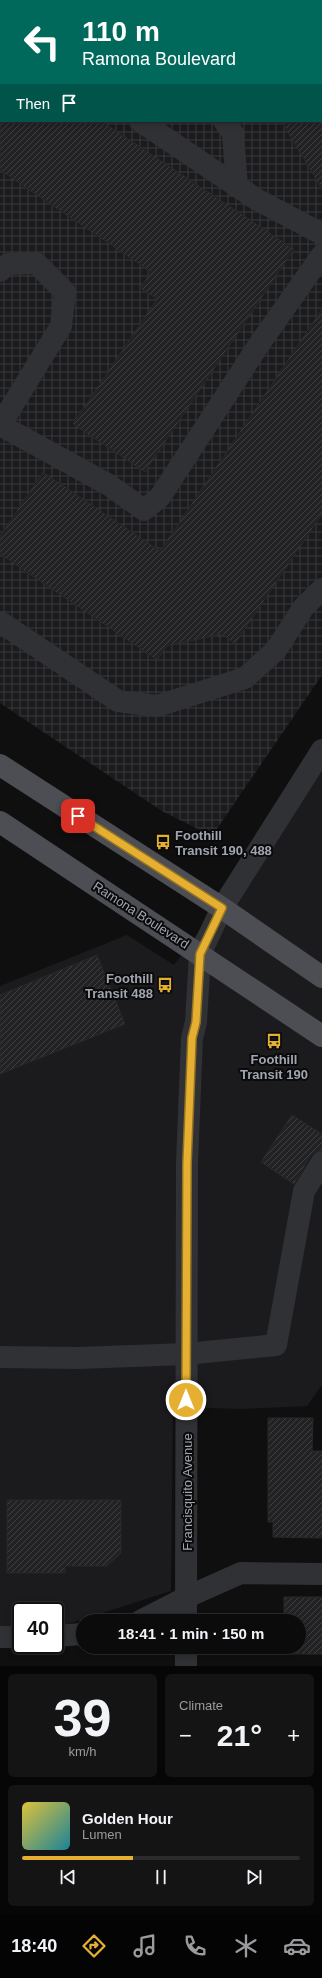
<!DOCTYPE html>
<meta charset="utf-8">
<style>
:root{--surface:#0b0b0c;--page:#141415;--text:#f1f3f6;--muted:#9a9b9d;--line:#2b2b2d;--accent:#e5b032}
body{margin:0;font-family:Arial,sans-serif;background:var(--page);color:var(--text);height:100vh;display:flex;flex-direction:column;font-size:15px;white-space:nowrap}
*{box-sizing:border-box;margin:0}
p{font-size:13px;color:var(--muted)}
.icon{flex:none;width:22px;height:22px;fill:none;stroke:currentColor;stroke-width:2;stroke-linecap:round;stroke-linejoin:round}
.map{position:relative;height:1666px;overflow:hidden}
.details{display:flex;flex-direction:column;gap:8px;padding:8px;background:#060607;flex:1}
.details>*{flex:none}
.banner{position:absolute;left:0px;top:0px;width:322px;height:122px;box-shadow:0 2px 6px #0003,0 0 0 1px var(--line);background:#00695c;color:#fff;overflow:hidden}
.speed{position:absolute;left:12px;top:1602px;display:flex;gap:8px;font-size:20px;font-weight:700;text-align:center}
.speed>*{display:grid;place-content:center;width:52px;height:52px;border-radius:50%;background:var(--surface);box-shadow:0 2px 6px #0003,0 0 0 1px var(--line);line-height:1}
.speed .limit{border:2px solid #111;border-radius:6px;background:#fff;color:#111}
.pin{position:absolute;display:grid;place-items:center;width:34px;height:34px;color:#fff;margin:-17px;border-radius:8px;box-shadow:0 2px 6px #0006}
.me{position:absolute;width:44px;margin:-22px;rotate:0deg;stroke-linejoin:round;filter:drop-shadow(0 0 3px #0008)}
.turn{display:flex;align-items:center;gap:14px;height:84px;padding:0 16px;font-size:18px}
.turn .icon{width:52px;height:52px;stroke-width:2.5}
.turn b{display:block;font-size:28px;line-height:34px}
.then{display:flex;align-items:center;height:38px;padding:0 16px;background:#0003;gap:8px;font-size:15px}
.big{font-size:30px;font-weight:800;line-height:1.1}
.details .tile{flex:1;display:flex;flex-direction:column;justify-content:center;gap:6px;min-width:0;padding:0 14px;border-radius:6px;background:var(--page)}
.details .dial{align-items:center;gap:0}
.dial b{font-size:52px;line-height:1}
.song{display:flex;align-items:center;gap:12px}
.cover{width:48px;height:48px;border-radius:6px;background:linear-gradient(135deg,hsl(50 70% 55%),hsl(190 70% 35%))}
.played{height:4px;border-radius:2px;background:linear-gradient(90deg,var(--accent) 40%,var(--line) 40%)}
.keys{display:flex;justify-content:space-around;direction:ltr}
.heat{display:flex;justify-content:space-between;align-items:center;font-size:22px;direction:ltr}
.details .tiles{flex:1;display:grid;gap:8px;grid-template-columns:1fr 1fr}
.tile:last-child{grid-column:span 2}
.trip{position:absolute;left:76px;top:1614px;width:230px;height:40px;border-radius:20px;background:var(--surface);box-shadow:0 2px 6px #0003,0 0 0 1px var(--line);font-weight:800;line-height:40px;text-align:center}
.tab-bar{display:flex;height:64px;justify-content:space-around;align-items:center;background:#040405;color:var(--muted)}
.tab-bar .icon{width:28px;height:28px}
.tab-bar .selected{color:var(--accent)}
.tab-bar b{font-size:18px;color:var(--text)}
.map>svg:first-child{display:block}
</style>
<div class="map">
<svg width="322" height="1666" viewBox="0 0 322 1666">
<defs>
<pattern id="industrial-grid" width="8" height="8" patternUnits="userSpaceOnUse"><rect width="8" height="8" fill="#1b1b1d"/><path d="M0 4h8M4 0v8" fill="none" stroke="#39393b"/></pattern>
<pattern id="building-hatch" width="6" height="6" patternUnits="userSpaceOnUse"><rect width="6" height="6" fill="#222224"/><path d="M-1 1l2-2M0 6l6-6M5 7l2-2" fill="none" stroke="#3f3f41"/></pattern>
</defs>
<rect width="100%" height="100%" fill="#0f0f10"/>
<path fill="#1b1b1d" d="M 322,765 L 322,1385 L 307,1406 L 241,1409 L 173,1407 L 171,1591 L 65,1625 L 55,1626 L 55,1611 L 21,1611 L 21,1627 L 0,1628 L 0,986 L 127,935 L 174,965 Z"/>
<path fill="url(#industrial-grid)" d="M 0,0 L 307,1 L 1,1 L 1,121 L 321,121 L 321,23 L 322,25 L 322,675 L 212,836 L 162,811 L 0,703 Z"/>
<g fill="url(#building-hatch)" stroke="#29292c">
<path d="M 0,121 L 101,121 L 294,249 L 145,472 L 73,424 L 157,299 L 140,288 L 151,272 L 0,170 Z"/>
<path d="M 281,121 L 322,121 L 322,189 Z"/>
<path d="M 322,309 L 322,514 L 235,644 L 222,634 L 167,646 L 157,660 L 0,554 L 0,536 L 43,472 L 160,551 Z"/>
<path d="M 97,955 L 125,1024 L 0,1074 L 0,995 Z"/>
<path d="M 292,1115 L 322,1134 L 322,1150 L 316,1151 L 311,1155 L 294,1184 L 261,1162 Z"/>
<path d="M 268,1418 L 313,1418 L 312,1451 L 322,1451 L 322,1538 L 273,1537 L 273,1522 L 268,1522 Z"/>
<path d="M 7,1500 L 121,1500 L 121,1553 L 107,1566 L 65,1566 L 65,1573 L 7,1573 Z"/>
<path d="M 284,1597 L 322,1597 L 322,1654 L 281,1654 L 281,1647 L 299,1647 L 299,1621 L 282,1621 L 282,1617 L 284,1617 Z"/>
</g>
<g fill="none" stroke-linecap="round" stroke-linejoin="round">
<g stroke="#303135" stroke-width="22">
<path d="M 150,0 L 150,1"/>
<path d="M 0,25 L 1,26"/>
<path d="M 140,121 L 256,199 L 322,234"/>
<path d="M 224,121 L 233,133 L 237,187"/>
<path d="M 0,271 L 8,264 L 36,263 L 65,292 L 61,326 L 1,424"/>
<path d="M 0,425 L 109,485 L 144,510 L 160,497 L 258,346 L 322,255"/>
<path d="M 0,622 L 118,701 L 157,706 L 245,678 L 276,650 L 303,608 L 322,589"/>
<path d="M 0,1357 L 79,1358 L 186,1354 L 276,1345 L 304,1191 L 322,1162"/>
<path d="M 140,1621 L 187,1597 L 241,1573 L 322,1574"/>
<path d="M 186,1621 L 187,1163 L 192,1038 L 196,1022 L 200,954 L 222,908 L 322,750"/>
<path d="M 55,1636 L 83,1634"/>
<path d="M 0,1637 L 21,1637"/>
<path d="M 186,1666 L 186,1647"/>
</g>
<g stroke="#4c4e54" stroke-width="22">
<path d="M 0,765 L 222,908 L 322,977"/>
<path d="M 0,822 L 322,1036"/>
</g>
</g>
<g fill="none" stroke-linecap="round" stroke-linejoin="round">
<defs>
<path id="route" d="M 78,816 L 222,908 L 200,954 L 196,1022 L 192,1038 L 187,1163 L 186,1400"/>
</defs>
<use href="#route" stroke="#957220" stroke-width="10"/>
<use href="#route" stroke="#e5b032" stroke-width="7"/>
</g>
<defs>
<symbol id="bus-bare" viewBox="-9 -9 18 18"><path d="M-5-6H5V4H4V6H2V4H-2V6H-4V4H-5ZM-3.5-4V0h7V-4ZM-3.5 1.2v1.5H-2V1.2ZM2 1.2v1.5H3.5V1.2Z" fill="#e5b032" stroke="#0a0a0b" stroke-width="2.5" paint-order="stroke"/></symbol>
</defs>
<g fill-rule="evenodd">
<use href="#bus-bare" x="152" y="831" width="22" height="22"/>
<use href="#bus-bare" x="154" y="974" width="22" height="22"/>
<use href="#bus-bare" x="263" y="1030" width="22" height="22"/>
</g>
<g text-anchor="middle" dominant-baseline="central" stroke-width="4" stroke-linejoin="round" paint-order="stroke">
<g font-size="13" font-weight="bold" fill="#a1a5b0" stroke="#0a0a0b" text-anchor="start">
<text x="175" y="835">Foothill<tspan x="175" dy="15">Transit 190, 488</tspan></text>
<text x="153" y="978" text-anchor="end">Foothill<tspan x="153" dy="15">Transit 488</tspan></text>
<text x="274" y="1059" text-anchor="middle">Foothill<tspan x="274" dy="15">Transit 190</tspan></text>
</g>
<g font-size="13" fill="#a1a5b0" stroke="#0a0a0b">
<text transform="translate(141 915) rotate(33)">Ramona Boulevard</text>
<text transform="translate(187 1492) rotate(-90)">Francisquito Avenue</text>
</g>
</g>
</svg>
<div class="speed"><div class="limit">40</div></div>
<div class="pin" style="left:78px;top:816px;background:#d93025"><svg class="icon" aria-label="arrive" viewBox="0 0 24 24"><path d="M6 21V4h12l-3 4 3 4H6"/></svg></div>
<svg class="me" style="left:186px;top:1400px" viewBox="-20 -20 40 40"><circle r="17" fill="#e5b032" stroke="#fff" stroke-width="3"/><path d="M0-11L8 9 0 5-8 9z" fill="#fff"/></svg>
<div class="trip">18:41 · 1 min · 150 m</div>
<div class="banner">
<div class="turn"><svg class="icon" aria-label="left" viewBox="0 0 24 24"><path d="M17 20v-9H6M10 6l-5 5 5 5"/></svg><div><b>110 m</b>Ramona Boulevard</div></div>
<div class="then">Then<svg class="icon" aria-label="arrive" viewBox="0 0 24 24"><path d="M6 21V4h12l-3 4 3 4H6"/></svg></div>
</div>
</div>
<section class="details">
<div class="tiles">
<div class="tile dial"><b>39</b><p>km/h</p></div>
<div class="tile"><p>Climate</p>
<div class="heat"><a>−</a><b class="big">21°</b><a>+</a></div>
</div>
<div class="tile">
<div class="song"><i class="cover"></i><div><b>Golden Hour</b><p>Lumen</p></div></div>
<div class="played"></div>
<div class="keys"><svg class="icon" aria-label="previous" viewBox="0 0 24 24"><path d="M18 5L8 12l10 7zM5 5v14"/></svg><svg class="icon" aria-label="pause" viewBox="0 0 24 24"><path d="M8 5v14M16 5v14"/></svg><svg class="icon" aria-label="next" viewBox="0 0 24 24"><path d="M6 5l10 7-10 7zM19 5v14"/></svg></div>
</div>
</div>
</section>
<nav class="tab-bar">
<b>18:40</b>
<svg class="icon selected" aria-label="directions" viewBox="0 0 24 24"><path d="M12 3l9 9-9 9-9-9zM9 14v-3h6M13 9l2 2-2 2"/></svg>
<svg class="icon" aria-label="music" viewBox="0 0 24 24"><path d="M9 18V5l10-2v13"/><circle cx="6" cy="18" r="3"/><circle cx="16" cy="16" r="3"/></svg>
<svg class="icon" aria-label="phone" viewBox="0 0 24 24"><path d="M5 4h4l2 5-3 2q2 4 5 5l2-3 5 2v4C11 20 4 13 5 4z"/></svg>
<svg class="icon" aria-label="climate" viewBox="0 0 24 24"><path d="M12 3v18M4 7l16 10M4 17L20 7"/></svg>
<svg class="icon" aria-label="car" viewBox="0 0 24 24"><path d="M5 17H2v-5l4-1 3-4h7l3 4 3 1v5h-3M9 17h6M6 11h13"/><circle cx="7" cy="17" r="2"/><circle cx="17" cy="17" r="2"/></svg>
</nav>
